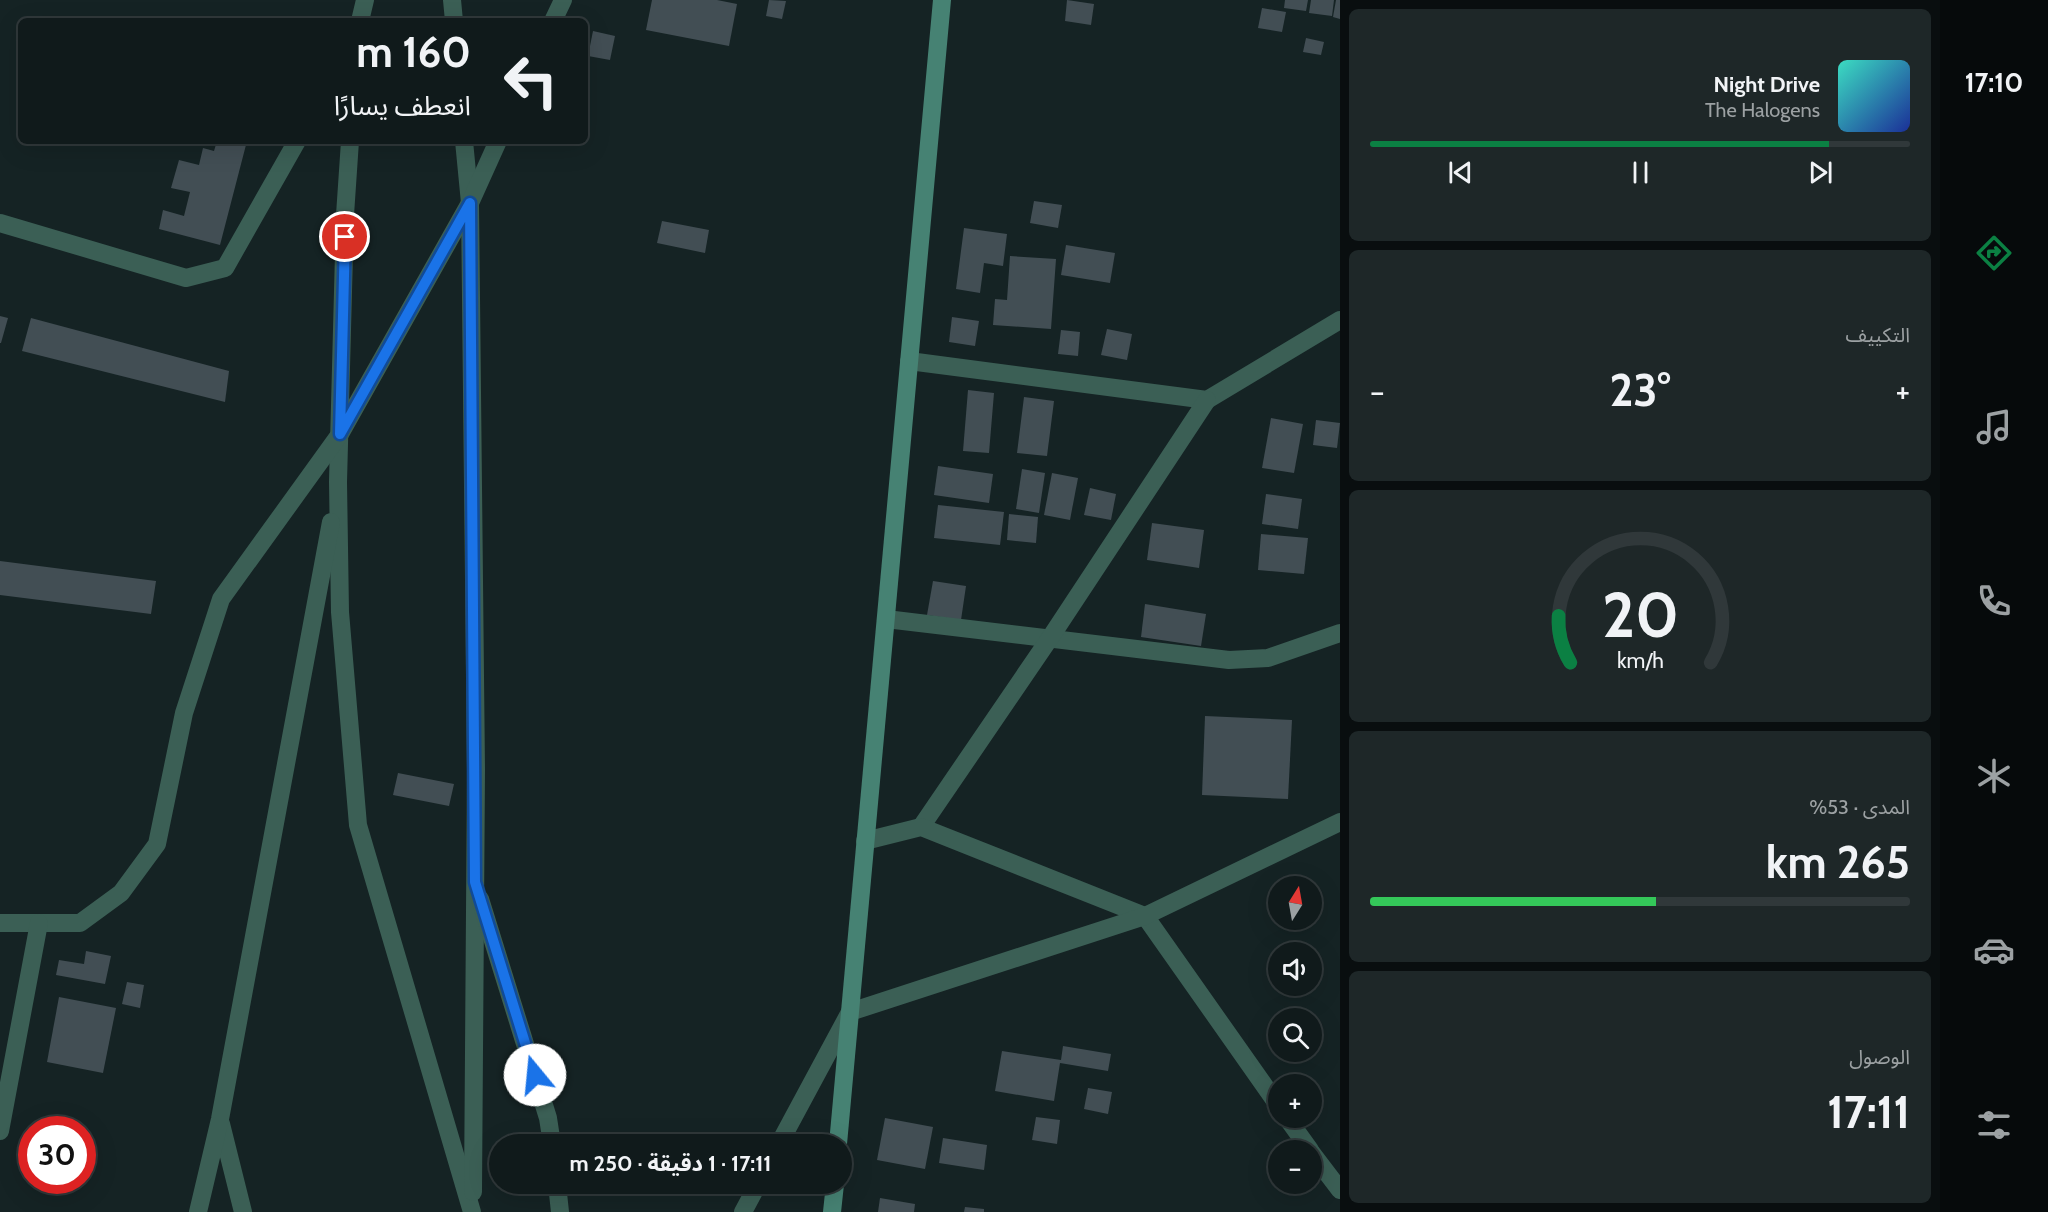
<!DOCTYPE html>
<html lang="ar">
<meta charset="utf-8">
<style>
:root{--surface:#101a1b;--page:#1e2728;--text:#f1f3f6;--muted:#9ca1a3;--line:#30383a;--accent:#0b8043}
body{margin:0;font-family:Cabin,"Noto Sans Arabic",sans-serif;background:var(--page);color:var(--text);direction:rtl;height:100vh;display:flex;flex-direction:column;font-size:22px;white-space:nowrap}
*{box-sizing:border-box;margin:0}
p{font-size:20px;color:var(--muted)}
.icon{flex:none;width:33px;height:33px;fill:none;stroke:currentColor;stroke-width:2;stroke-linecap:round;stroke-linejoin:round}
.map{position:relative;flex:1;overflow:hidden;direction:ltr}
.panel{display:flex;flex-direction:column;gap:9px;padding:9px;background:#090e0f;width:600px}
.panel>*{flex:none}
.guide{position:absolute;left:18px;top:18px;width:570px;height:126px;border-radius:9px;box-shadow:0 6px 24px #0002,0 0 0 2px var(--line);direction:rtl;background:#101a1b;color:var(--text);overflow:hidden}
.needle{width:39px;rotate:11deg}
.controls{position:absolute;left:1268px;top:876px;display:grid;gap:12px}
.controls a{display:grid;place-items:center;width:54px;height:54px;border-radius:50%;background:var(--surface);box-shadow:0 6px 24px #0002,0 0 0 2px var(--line);font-size:30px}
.speed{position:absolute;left:18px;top:1116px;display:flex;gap:12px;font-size:30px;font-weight:700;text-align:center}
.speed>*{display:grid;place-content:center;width:78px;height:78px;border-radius:50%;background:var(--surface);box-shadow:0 6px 24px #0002,0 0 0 2px var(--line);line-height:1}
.speed .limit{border:9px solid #d22;background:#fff;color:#111}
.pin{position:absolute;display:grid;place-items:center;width:51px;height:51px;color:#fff;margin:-26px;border:3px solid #fff;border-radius:50%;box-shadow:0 2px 6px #0007}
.me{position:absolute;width:66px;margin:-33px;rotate:343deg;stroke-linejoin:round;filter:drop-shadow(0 0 4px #0008)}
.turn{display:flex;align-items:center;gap:21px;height:126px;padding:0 18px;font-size:27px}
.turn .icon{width:78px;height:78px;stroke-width:2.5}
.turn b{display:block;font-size:42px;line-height:51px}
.big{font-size:45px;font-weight:700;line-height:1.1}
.panel .tile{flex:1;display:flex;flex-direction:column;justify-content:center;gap:9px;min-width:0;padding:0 21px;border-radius:9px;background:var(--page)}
.panel .dial{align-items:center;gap:0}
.dial svg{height:156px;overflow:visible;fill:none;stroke:var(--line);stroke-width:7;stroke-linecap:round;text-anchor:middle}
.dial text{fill:var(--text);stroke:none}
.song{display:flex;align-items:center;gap:18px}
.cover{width:72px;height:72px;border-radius:9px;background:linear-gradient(135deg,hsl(170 70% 55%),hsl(230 70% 35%))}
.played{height:6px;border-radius:3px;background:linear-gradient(90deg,var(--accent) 85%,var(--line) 85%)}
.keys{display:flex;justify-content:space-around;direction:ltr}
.heat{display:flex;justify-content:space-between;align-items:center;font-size:33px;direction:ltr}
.charge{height:9px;border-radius:4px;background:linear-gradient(90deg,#34c759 53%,var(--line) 0)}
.trip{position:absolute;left:489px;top:1134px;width:363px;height:60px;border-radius:30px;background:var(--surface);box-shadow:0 6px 24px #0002,0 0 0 2px var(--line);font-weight:700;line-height:60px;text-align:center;direction:rtl}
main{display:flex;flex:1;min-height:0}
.tab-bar{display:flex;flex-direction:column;width:108px;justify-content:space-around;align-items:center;background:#060a0b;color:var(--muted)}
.tab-bar .icon{width:42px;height:42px}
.tab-bar .current{color:var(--accent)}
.tab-bar b{font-size:27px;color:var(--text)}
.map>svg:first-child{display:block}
</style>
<main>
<nav class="tab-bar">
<b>17:10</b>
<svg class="icon current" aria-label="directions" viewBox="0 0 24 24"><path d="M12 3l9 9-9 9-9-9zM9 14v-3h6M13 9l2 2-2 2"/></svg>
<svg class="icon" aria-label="music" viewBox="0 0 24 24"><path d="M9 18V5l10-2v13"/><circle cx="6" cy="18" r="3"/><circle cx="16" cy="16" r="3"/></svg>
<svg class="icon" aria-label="phone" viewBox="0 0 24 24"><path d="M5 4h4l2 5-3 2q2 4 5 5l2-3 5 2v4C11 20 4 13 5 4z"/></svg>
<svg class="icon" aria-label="climate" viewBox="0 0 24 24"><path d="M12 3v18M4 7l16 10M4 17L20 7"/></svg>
<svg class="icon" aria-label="car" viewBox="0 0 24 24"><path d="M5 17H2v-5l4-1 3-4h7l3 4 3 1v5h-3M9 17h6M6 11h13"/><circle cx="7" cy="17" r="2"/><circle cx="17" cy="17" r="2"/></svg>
<svg class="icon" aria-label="filters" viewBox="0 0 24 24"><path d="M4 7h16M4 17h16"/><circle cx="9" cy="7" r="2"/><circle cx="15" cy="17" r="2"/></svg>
</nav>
<section class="panel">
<div class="tile">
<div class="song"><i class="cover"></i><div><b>Night Drive</b><p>The Halogens</p></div></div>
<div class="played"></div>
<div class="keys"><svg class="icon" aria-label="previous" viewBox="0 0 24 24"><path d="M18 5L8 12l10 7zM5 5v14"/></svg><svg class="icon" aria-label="pause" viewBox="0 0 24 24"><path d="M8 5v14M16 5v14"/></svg><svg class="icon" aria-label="next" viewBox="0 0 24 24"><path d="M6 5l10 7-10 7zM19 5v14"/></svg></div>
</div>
<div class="tile"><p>التكييف</p>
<div class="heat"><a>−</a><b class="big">23°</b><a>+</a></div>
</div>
<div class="tile dial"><svg viewBox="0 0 100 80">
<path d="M14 69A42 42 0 1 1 86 69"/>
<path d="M14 69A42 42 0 0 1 8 45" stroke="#0b8043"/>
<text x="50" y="56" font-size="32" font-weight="700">20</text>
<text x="50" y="72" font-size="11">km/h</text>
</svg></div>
<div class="tile"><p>المدى · 53%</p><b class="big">265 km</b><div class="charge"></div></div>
<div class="tile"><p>الوصول</p><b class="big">17:11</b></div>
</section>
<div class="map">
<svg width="1340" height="1212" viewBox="0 0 1340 1212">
<rect width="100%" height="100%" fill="#152324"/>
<g fill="#424e54">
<path d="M 652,0 L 717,0 L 737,4 L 729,46 L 646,30 Z"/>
<path d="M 769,0 L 786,1 L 782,19 L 766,16 Z"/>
<path d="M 1067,0 L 1094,4 L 1091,25 L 1065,21 Z"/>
<path d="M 1285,0 L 1308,0 L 1306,11 L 1284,8 Z"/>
<path d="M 1311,0 L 1334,0 L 1332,16 L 1309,13 Z"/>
<path d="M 1336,0 L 1340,0 L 1340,19 L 1333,17 Z"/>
<path d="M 1262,8 L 1286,12 L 1282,32 L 1258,28 Z"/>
<path d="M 593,31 L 615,36 L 610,60 L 588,56 Z"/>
<path d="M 1306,38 L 1324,42 L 1321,55 L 1303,52 Z"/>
<path d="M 217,141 L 247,141 L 220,245 L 159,229 L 163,210 L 184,216 L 190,192 L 171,188 L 179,160 L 199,165 L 203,148 L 214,151 Z"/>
<path d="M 1034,201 L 1062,205 L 1058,228 L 1030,223 Z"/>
<path d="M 662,221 L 709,230 L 705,253 L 657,243 Z"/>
<path d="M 964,228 L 1007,234 L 1003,266 L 984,263 L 980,293 L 956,289 Z"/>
<path d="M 1066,245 L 1115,253 L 1110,283 L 1061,275 Z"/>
<path d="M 1010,256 L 1056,259 L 1051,329 L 993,325 L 995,299 L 1007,300 Z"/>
<path d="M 0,316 L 8,318 L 1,343 L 0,343 Z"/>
<path d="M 952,317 L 979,321 L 975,346 L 949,342 Z"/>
<path d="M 31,318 L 229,371 L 225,402 L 22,351 Z"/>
<path d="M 1107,329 L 1132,334 L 1127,360 L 1101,355 Z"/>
<path d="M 1061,330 L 1080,332 L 1078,356 L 1058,354 Z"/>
<path d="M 968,390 L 994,393 L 989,453 L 963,451 Z"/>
<path d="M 1024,397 L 1054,401 L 1047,456 L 1017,453 Z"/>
<path d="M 1271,418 L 1303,424 L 1294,473 L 1262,468 Z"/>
<path d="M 1316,420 L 1340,423 L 1337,448 L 1313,445 Z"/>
<path d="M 938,466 L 993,474 L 989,503 L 934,495 Z"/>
<path d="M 1022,469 L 1045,473 L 1039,513 L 1016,509 Z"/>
<path d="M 1052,473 L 1078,478 L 1070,520 L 1044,515 Z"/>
<path d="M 1090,488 L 1116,494 L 1111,520 L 1084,515 Z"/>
<path d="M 1266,494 L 1302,499 L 1298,529 L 1262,524 Z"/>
<path d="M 938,505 L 1004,512 L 1000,545 L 934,538 Z"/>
<path d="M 1009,514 L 1038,517 L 1036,543 L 1007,540 Z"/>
<path d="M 1152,523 L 1204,530 L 1199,568 L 1147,560 Z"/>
<path d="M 1261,534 L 1308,538 L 1304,574 L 1258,570 Z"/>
<path d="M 0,561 L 156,581 L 151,614 L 0,595 Z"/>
<path d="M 933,581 L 966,586 L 961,620 L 927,615 Z"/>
<path d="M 1145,604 L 1206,614 L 1201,646 L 1141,637 Z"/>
<path d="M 1205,716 L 1292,720 L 1288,799 L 1202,795 Z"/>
<path d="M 398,773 L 454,784 L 449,806 L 393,795 Z"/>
<path d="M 86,951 L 111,956 L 105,984 L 56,975 L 59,960 L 84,964 Z"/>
<path d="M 127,982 L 144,985 L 140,1008 L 122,1004 Z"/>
<path d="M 59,997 L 116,1008 L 103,1073 L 47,1062 Z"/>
<path d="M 1063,1046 L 1111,1054 L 1108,1071 L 1060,1063 L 1054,1101 L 995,1091 L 1002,1051 L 1061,1060 Z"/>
<path d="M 1088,1088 L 1112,1092 L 1108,1114 L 1084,1109 Z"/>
<path d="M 1036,1117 L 1060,1120 L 1057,1144 L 1032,1140 Z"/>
<path d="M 885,1118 L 933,1127 L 925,1169 L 877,1160 Z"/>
<path d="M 943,1138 L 987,1145 L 984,1170 L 939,1163 Z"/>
<path d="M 880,1198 L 915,1204 L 914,1212 L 878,1212 Z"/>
<path d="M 965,1207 L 984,1209 L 984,1212 L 964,1212 Z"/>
</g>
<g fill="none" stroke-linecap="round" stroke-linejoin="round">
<g stroke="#3b5f55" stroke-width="18">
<path d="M 452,0 L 454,21"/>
<path d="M 360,21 L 365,0"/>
<path d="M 553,21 L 563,0"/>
<path d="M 350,141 L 345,215 L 338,482 L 340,612 L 358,825 L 472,1212"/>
<path d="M 464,141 L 470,203 L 476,770 L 473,1192"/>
<path d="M 0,223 L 186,278 L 225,268 L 297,141"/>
<path d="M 909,361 L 1207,400 L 1340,320"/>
<path d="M 886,619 L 1229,660 L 1268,658 L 1340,633"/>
<path d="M 921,827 L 1050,638 L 1207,400"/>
<path d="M 865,841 L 921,827 L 1145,916 L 1278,1105"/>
<path d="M 480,899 L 548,1118 L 552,1144"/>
<path d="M 0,923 L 80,923 L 121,893 L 157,844 L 184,713 L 221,599 L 340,434 L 470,203 L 498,141"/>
<path d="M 1287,1118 L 1310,1150"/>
<path d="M 221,1124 L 243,1212"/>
<path d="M 0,1131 L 39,923"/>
<path d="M 779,1144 L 850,1012 L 1145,916 L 1340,822"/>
<path d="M 1311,1152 L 1340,1190"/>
<path d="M 557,1184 L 560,1212"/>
<path d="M 198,1212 L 220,1119 L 331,522"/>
<path d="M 743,1212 L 758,1184"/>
</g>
<g stroke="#468273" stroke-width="18">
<path d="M 838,1144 L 942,0"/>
<path d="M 832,1212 L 835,1184"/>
</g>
</g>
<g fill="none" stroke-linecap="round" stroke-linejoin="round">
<defs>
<path id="route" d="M 345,237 L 340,434 L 470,203 L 475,882 L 535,1075"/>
</defs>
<use href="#route" stroke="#114b97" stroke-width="15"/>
<use href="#route" stroke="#1a73e8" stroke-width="10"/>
</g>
</svg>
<div class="controls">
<a><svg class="needle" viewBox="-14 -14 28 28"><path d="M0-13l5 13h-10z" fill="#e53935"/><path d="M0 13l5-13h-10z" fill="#9ca1a3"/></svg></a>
<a><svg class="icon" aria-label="sound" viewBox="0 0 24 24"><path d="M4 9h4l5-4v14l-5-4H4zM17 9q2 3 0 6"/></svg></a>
<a><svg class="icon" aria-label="search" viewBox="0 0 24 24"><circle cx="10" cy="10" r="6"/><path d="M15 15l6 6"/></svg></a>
<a>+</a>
<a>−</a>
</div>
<div class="speed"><div class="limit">30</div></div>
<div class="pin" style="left:345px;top:237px;background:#d93025"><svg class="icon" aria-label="arrive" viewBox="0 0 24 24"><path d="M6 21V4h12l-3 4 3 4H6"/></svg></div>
<svg class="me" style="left:535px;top:1075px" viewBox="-20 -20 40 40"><circle r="19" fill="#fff"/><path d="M0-13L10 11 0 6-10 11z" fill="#1a73e8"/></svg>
<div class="trip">17:11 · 1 دقيقة · 250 m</div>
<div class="guide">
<div class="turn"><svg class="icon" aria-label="left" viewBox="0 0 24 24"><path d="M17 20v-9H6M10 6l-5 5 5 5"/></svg><div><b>160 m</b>انعطف يسارًا</div></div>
</div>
</div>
</main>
